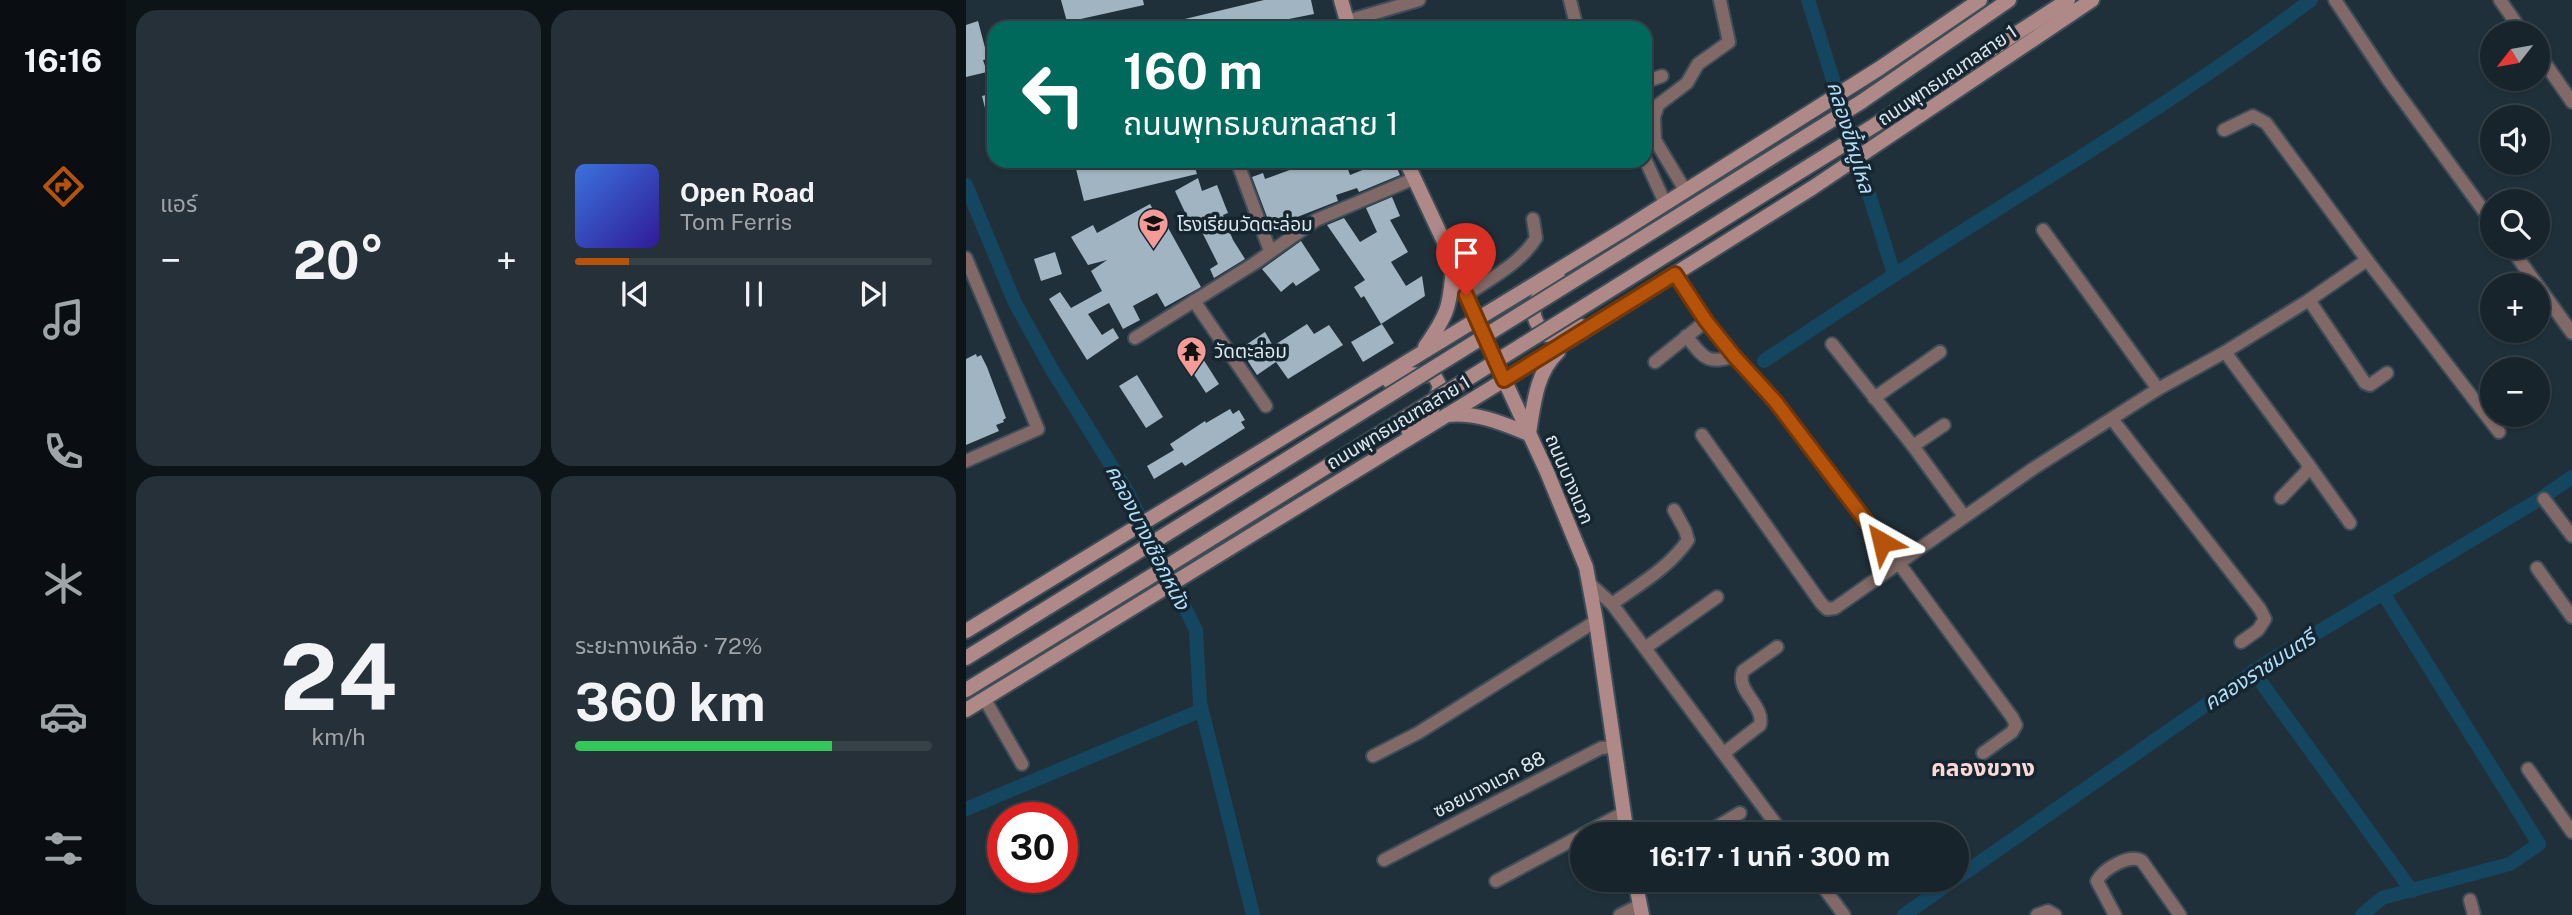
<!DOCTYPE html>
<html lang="th">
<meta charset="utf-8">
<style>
:root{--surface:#18242c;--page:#253038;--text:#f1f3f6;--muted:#9fa4a9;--line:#364148;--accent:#b45309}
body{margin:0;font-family:"Public Sans","Noto Sans Thai",sans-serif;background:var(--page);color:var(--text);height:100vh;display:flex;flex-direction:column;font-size:26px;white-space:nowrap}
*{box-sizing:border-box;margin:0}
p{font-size:23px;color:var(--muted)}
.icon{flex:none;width:38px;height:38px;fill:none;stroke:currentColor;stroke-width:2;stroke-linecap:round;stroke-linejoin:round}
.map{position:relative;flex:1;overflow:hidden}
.drawer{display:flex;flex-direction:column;gap:10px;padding:10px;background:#0d1418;width:840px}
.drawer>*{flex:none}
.guide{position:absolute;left:21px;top:21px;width:665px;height:147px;border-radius:21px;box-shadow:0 2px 5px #0004,0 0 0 2px var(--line);background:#00695c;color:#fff;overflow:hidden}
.needle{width:46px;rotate:239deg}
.fabs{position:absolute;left:1514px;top:21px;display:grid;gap:14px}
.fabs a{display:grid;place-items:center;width:70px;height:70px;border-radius:50%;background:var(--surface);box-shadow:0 2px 5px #0004,0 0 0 2px var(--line);font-size:35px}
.speed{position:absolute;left:21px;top:802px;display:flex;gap:14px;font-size:35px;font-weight:700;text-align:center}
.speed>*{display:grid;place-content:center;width:91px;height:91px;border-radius:50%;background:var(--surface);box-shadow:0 2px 5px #0004,0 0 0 2px var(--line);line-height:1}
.speed .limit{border:10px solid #d22;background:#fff;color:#111}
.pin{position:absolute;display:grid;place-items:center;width:60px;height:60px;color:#fff;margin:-72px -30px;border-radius:50% 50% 50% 0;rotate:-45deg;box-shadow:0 0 7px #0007}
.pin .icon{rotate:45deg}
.me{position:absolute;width:77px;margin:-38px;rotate:323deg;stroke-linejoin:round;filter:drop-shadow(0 0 5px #0008)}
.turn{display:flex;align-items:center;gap:24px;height:147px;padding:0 21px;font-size:32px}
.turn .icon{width:91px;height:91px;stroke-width:2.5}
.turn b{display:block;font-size:49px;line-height:60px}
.big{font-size:52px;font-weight:700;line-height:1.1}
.drawer .widget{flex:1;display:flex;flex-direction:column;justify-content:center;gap:10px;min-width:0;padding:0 24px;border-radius:21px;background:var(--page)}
.drawer .dial{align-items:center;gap:0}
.dial b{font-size:91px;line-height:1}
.song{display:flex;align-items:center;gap:21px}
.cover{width:84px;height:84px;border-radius:10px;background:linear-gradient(135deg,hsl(220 70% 55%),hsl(250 70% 35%))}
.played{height:7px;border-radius:4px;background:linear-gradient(90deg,var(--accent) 15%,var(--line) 15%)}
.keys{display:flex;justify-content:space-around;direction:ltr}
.heat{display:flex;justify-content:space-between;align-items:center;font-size:38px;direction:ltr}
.charge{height:10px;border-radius:5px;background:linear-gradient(90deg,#34c759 72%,var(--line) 0)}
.drawer .tiles{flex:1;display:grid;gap:10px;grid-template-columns:repeat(2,1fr)}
.trip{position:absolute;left:604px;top:822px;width:399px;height:70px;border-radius:35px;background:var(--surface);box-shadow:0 2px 5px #0004,0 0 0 2px var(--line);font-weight:700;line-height:70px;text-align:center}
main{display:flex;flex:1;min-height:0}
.tab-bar{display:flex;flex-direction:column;width:126px;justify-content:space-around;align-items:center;background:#0a0e12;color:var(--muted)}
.tab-bar .icon{width:49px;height:49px}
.tab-bar .active{color:var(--accent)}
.tab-bar b{font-size:32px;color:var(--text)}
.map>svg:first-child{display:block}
</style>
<main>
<nav class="tab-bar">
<b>16:16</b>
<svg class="icon active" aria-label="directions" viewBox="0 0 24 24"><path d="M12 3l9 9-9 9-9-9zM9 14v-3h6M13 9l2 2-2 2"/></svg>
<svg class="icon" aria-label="music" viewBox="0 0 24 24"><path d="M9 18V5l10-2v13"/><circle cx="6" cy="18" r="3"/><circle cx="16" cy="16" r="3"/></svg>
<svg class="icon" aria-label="phone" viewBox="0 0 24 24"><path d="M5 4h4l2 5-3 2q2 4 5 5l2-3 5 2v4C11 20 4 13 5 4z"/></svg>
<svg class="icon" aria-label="climate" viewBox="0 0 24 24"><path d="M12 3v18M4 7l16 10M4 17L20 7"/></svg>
<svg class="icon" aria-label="car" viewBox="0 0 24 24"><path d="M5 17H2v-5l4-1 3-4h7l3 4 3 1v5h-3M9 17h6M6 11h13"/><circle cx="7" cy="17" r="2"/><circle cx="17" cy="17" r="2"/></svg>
<svg class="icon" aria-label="filters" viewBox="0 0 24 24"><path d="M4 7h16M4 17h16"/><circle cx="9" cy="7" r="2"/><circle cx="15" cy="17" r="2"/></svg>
</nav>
<section class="drawer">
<div class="tiles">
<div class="widget"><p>แอร์</p>
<div class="heat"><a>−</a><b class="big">20°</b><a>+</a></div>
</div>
<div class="widget">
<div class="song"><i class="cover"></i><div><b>Open Road</b><p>Tom Ferris</p></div></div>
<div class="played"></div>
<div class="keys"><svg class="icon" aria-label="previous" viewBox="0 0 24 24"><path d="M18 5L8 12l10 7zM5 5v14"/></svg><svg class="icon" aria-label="pause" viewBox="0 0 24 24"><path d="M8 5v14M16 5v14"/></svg><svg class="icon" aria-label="next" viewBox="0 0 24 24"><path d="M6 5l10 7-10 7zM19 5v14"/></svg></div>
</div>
<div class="widget dial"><b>24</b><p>km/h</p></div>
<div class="widget"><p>ระยะทางเหลือ · 72%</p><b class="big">360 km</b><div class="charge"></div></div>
</div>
</section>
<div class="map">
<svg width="1606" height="915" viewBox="0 0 1606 915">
<rect width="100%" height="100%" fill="#20303a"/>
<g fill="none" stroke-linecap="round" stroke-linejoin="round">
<g stroke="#154660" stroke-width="14">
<path d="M 842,0 L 928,274"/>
<path d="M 0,185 L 49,303 L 85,368 L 161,491 L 230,630 L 234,703 L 287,915"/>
<path d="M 798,361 C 877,308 955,257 1035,207 C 1140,141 1246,75 1345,0"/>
<path d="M 1287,671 L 1446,891"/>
<path d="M 0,809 L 236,710"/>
<path d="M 990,879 L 1297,665 L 1574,499 L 1606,477"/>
<path d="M 938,915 L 988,880"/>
<path d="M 1396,915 L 1416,898 L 1544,864 L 1573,844 L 1417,593"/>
</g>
</g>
<g fill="#a1b4c1">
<path d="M 95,0 L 177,0 L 178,5 L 101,22 Z"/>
<path d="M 298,0 L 345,0 L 348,14 L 277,28 L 198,28 L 198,24 Z"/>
<path d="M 12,21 L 22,59 L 17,60 L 21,72 L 0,77 L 0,25 Z"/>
<path d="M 28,93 L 28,127 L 24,128 L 16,96 Z"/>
<path d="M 108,161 L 227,161 L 231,174 L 118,201 Z"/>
<path d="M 327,161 L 379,161 L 384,175 L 419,161 L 428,161 L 434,175 L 393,192 L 391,188 L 370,195 L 372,201 L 321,221 L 324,226 L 307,233 L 286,177 L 297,173 L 299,179 L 329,168 Z"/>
<path d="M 232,178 L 236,191 L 251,185 L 262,213 L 257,215 L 267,240 L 279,259 L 248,278 L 244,269 L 252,264 L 231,222 L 225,225 L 209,191 Z"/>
<path d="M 426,197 L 434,216 L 424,220 L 442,252 L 425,262 L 440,286 L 456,276 L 459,296 L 415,324 L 398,296 L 395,298 L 388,287 L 399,280 L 361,225 L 378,218 L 394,242 L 411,232 L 400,208 Z"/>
<path d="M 184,204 L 196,226 L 200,224 L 235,287 L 199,307 L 191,293 L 167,306 L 174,320 L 157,329 L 143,303 L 122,314 L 136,335 L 147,328 L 153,338 L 121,360 L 83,299 L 94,292 L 105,308 L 136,291 L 125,271 L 141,260 L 122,265 L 105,237 L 127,225 L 131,233 Z"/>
<path d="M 335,241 L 354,270 L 330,286 L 327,282 L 315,292 L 296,269 Z"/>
<path d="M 89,252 L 96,274 L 75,281 L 68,259 Z"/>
<path d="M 341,324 L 348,334 L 363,325 L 377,345 L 322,379 L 310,362 L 291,375 L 274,349 L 299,332 L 307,346 Z"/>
<path d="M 416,324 L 428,343 L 397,362 L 385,342 Z"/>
<path d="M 230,348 L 253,384 L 240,393 L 216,356 Z"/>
<path d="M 10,354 L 11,357 L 15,355 L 21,367 L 40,418 L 37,420 L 38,422 L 30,425 L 33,431 L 0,445 L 0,359 Z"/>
<path d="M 171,375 L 197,417 L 180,428 L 153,386 Z"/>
<path d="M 264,409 L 267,414 L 273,410 L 279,420 L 275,422 L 279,428 L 219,466 L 216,462 L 188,479 L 181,466 L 208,450 L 204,444 L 239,421 L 240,423 Z"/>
</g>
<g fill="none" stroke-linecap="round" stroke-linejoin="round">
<defs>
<g id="street">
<path d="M 604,0 L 611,28"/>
<path d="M 1369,0 L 1423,81 L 1526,222"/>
<path d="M 1534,0 L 1557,33"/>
<path d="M 381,21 L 453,0"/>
<path d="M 1572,53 L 1606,102"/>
<path d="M 679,82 L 696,76"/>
<path d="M 1258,130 L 1287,116 L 1300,123 L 1401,260 L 1533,432"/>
<path d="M 679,159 L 699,203"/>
<path d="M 271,161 L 304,251"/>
<path d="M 719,190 L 689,140 L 688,117 L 692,105 L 721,83 L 732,64 L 763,42 L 754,0"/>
<path d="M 1077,230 L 1192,389"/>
<path d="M 1544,247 L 1606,333"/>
<path d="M 0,258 L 72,429 L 0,461"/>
<path d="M 709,274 L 740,321 L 768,356 L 809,401 L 932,562 L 1046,717 L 1050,725 L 1046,732 L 1017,753"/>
<path d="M 500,295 C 524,279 555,263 570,238 L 567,219"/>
<path d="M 1343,300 L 1399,383 L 1404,385 L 1421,373"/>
<path d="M 228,301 L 300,406"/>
<path d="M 720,336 C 737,356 740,366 768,356"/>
<path d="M 169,338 L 289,263 L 350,220 L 447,179"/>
<path d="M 866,344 L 947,446 L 998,516"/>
<path d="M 1259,352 L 1342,464 L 1341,471 L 1315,498"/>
<path d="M 689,362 L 740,321"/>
<path d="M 908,398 L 974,352"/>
<path d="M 1146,419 L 1294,609 L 1299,619 L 1292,630 L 1275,642"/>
<path d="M 736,435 L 855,603 L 861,609 L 869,608 L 1068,468 L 1192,389 L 1259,352 L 1343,300 L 1401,260"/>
<path d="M 947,446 L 978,425"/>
<path d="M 1342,464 L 1384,523"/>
<path d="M 1578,499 L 1606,536"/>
<path d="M 1571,568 L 1606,617"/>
<path d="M 624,584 L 646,604 L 818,835"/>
<path d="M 646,604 C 672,585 703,568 722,540 L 719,530 L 708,510"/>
<path d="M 679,648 L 751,597"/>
<path d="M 18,698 L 56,764"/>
<path d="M 758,753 L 794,725 C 799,705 769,691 777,671 L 811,647"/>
<path d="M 407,756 L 452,733 L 630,621"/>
<path d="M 1562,769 L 1606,832"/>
<path d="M 737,835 L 774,813"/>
<path d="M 418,860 L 635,748 L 647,747"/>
<path d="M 852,880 L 878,915"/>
<path d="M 530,881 L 657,813"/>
<path d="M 1504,900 L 1508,915"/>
<path d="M 654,915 L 674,905"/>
<path d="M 1071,915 L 1082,911 L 1089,915"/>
<path d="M 1149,915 L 1131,881 C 1137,869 1164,853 1176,861 L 1214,915"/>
</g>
<g id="secondary">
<path d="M 375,0 L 383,28"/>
<path d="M 895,102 L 1043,0"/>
<path d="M 909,125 L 1102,0"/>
<path d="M 440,161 L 487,261 L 510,319 L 581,472 L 620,567 L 630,621 L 661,835"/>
<path d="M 592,277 C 570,297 556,310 580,335 L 592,334 L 615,326"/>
<path d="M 459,347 C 482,314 484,307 487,266"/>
<path d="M 423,381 L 439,374 L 468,375 L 474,386 L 467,408 L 442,430"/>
<path d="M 481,415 C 511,412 536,423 563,434"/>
<path d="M 563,433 C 568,403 570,373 592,352"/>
<path d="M 0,631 L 659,229 L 914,68 L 1014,0"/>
<path d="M 0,658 L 165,556"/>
<path d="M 0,690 L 179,580"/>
<path d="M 0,710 L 605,339 L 846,188 L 1126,0"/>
<path d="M 669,880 L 676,915"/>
</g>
</defs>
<use href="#street" stroke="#3e4d57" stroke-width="16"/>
<use href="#secondary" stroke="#3e4d57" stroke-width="18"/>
<use href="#street" stroke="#806967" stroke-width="12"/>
<use href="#secondary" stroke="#af8987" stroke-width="14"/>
<defs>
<g id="secondary-bridge">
<path d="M 165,556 L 895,102"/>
<path d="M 179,580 L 909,125"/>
</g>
</defs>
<use href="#secondary-bridge" stroke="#3e4d57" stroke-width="18" stroke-linecap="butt"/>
<use href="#secondary-bridge" stroke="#af8987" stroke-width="14"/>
</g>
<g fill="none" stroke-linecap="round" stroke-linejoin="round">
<defs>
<path id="route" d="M 500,295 L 538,380 L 709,274 L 740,321 L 768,356 L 809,401 L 916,542"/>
</defs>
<use href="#route" stroke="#753606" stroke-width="18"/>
<use href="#route" stroke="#b45309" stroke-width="12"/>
</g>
<defs>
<symbol id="school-pin" viewBox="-11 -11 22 30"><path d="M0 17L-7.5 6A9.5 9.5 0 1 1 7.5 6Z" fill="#f59b97" stroke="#162630"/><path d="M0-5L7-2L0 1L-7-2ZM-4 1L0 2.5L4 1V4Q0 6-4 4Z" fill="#111"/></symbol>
<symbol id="temple-pin" viewBox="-11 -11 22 30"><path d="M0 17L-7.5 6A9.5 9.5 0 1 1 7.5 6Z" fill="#f59b97" stroke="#162630"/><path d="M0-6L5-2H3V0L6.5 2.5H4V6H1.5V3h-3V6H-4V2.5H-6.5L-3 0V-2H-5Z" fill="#111"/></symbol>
</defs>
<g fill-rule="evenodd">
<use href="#school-pin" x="170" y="206" width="35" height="47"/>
<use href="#temple-pin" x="208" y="334" width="35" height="47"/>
</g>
<g text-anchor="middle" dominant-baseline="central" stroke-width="7" stroke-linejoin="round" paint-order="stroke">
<g font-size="19" fill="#dde7ed" stroke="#162630">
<text transform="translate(981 75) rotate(-34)">ถนนพุทธมณฑลสาย 1</text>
<text transform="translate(432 422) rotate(-31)">ถนนพุทธมณฑลสาย 1</text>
<text transform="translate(604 479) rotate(67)">ถนนบางแวก</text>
<text transform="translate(523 784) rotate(-27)">ซอยบางแวก 88</text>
</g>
<g font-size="19" fill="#dde7ed" stroke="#162630" text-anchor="start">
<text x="211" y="224">โรงเรียนวัดตะล่อม</text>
<text x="248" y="351">วัดตะล่อม</text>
</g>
<g font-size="21" font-style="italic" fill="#b1ddf8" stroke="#162630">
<text transform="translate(885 137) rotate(73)">คลองขี้หมูไหล</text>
<text transform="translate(182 537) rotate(63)">คลองบางเชือกหนัง</text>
<text transform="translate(1293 670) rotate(-33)">คลองราชมนตรี</text>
</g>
<g font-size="23" font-weight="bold" fill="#fcd9d6" stroke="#162630">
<text x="1017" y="767">คลองขวาง</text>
</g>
</g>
</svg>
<div class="fabs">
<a><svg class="needle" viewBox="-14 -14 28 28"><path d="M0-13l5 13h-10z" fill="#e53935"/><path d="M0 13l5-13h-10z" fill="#9fa4a9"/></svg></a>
<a><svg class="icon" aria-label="sound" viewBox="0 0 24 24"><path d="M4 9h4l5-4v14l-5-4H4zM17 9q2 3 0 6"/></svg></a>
<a><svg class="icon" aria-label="search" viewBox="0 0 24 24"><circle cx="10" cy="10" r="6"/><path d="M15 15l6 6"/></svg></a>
<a>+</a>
<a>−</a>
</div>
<div class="speed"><div class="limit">30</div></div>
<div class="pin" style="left:500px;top:295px;background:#d93025"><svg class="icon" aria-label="arrive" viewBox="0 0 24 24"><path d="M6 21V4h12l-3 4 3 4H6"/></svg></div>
<svg class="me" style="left:916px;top:542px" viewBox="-20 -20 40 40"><path d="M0-17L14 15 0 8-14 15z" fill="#b45309" stroke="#fff" stroke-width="4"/></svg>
<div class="trip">16:17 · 1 นาที · 300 m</div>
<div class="guide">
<div class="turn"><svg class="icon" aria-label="left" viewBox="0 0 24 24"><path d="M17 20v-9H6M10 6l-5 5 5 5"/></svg><div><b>160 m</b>ถนนพุทธมณฑลสาย 1</div></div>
</div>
</div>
</main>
